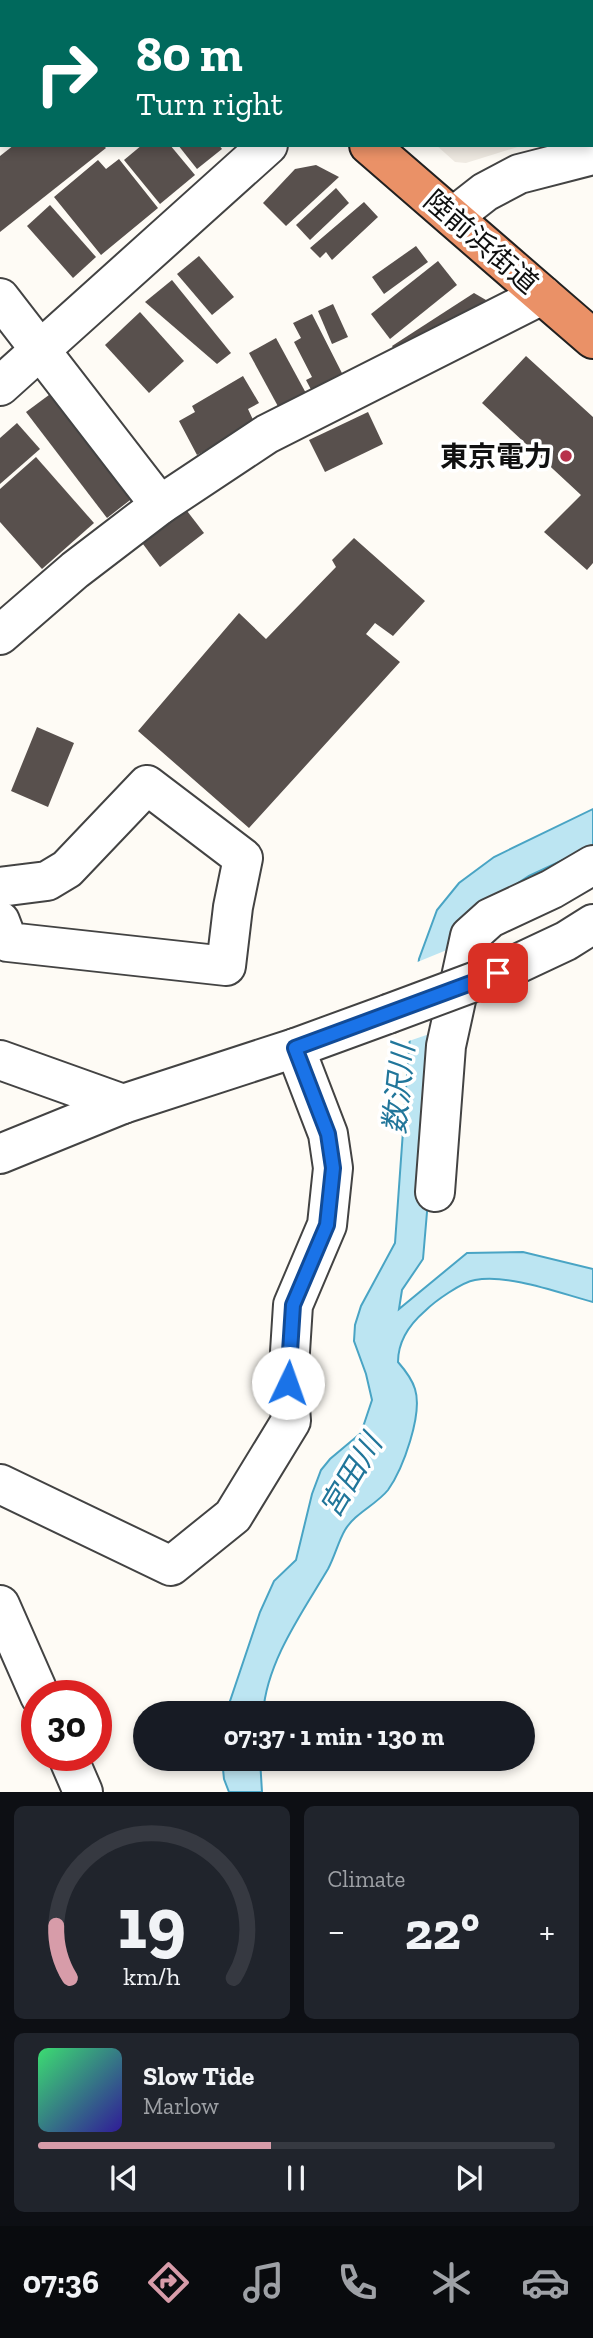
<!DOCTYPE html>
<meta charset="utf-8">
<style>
:root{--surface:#171b24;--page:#20242c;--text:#f1f3f6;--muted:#9ea1a6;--line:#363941;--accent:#d79ca9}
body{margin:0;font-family:"Zilla Slab","Noto Sans JP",serif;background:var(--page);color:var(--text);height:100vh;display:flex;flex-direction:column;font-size:26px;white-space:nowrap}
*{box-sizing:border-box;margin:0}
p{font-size:23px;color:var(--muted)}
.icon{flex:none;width:38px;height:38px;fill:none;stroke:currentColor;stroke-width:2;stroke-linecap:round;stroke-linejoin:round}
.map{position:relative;height:1792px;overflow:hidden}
.drawer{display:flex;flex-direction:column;gap:14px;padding:14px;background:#0d0f14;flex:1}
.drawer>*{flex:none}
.banner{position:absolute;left:0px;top:0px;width:593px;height:147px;box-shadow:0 4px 10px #0003;background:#00695c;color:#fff;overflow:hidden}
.speed{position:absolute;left:21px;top:1680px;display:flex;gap:14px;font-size:35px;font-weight:700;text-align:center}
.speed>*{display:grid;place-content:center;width:91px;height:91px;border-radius:50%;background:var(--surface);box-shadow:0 4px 10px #0003;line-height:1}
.speed .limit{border:10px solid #d22;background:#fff;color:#111}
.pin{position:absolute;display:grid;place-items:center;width:60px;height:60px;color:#fff;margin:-30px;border-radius:14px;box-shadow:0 4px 10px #0006}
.me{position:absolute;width:77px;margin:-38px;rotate:3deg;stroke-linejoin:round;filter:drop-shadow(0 0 5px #0008)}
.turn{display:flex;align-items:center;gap:24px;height:147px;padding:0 21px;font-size:32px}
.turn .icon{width:91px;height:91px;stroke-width:2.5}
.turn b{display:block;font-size:49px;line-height:60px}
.big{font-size:52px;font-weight:800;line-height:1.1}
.drawer .tile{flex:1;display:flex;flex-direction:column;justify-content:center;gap:10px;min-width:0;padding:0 24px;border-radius:10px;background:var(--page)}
.drawer .dial{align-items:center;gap:0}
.dial svg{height:182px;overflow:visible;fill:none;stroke:var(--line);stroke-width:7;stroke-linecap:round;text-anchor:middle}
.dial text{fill:var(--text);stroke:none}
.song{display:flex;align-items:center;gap:21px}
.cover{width:84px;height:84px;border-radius:10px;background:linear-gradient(135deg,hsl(140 70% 55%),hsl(250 70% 35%))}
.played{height:7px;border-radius:4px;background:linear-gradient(90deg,var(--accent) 45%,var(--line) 45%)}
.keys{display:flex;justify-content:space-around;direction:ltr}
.heat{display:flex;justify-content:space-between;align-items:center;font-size:38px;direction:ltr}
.drawer .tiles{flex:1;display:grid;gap:14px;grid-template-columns:1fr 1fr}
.tile:last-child{grid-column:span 2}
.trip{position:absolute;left:133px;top:1701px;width:402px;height:70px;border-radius:35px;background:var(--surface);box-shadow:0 4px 10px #0003;font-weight:800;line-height:70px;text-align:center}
.dock{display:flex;height:112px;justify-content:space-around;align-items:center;background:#090b0e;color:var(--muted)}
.dock .icon{width:49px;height:49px}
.dock .on{color:var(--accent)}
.dock b{font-size:32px;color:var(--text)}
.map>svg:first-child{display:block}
</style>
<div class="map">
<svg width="593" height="1792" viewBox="0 0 593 1792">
<rect width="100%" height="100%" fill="#fefbf5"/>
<path fill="#efeae2" d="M 436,145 L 524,145 L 466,163 L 455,162 Z"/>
<g fill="#bce5f2" stroke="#49a4c4" stroke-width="2">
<path d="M 593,809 L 593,846 L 529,876 L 492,900 L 441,1048 L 423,1259 L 402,1290 L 399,1309 L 467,1253 L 523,1252 L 593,1269 L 593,1302 C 559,1293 510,1274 475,1280 C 462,1282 435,1301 425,1311 C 410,1324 398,1342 398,1362 C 405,1370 412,1379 415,1389 C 423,1414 403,1469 388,1490 C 376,1505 355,1513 345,1530 C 338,1542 335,1556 328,1569 C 302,1613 267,1661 263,1713 L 226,1713 L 260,1612 L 274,1581 L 296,1560 L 312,1494 L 321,1470 L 330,1459 L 361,1433 L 372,1400 L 366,1374 L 354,1341 L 355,1325 L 361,1306 L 395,1243 L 409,1047 L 419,959 L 437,910 L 459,883 L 494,857 Z"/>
<path d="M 222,1759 L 260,1759 L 262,1792 L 229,1792 L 224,1779 Z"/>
</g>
<path fill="#fefbf5" d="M 459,945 L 447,1028 L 406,1042 L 415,963 Z"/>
<g fill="#58504d">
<path d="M 14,145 L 103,145 L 106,148 L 0,232 L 0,156 Z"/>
<path d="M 142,145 L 170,145 L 195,175 L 160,204 L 124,160 Z"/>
<path d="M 178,145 L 219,145 L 222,149 L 197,169 Z"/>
<path d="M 119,159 L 158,208 L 101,255 L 54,197 L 98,160 L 106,169 Z"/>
<path d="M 316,165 L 339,177 L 286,226 L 263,203 L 295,169 Z"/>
<path d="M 336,188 L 349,203 L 310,240 L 296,225 Z"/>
<path d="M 364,202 L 378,217 L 332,260 L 326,252 L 320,258 L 310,248 Z"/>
<path d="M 50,205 L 96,257 L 73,278 L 27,226 Z"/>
<path d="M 416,246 L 428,262 L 384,294 L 372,277 Z"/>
<path d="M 199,256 L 234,297 L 212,315 L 177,274 Z"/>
<path d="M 438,261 L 457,285 L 390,339 L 371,314 Z"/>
<path d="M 172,280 L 231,353 L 217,364 L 145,302 Z"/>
<path d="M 474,293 L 486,300 L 483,318 L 402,360 L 392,346 Z"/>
<path d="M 333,304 L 348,337 L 332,344 L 318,311 Z"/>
<path d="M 140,312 L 184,361 L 149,393 L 105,345 Z"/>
<path d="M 312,314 L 347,383 L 316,399 L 306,380 L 312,377 L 294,342 L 301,338 L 293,323 Z"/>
<path d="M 276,338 L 307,395 L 280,410 L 249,353 Z"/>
<path d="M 526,356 L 593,417 L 593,563 L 587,570 L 544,532 L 581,495 L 482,403 Z"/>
<path d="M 243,376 L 259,403 L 248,409 L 255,424 L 197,455 L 179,421 L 195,412 L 192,406 Z"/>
<path d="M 53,392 L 134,497 L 107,518 L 26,412 Z"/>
<path d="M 368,412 L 383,444 L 325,472 L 309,440 Z"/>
<path d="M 17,423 L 40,449 L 0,484 L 0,438 Z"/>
<path d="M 36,457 L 94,523 L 42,569 L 0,522 L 0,489 Z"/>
<path d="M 184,507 L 204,533 L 160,567 L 140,540 Z"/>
<path d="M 354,538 L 425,601 L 393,636 L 375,623 L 366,634 L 400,662 L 249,828 L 138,731 L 239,613 L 266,639 L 336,567 L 332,560 Z"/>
<path d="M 37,727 L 74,743 L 48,807 L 11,791 Z"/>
</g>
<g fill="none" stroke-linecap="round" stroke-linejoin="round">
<defs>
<g id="minor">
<path d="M 53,2 L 56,0"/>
<path d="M 372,2 L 373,0"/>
<path d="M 0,33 L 2,32"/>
<path d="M 453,217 L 485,192 L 519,174 L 593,155"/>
<path d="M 0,298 L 160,505"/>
<path d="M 0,386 L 268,145"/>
<path d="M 0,635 L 75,570 L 160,505 L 267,434 L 542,295"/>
<path d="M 0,887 L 47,881 L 67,869 L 147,785 L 243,858 L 233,907 L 226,966 L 8,942 L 0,921"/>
<path d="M 498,973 L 566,941 L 593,924"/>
<path d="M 0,1060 L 123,1104"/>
<path d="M 0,1154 L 123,1104 L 295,1048 L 388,1014"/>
<path d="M 435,1192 L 446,1046 L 470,936 L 490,918 L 552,889 L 593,865"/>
<path d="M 0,1484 L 171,1566 L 233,1516 L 291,1421 L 288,1383 L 293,1305 L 327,1225 L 333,1168 L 328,1134 L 295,1048"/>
<path d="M 0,1605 L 40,1696"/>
<path d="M 67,1755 L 83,1792"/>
</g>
<g id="highway">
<path d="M 200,0 L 202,2"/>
<path d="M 369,145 L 593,339"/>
</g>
</defs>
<use href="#minor" stroke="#434343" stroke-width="42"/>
<use href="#highway" stroke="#212121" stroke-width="42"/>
<use href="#minor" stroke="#fff" stroke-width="38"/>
<use href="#highway" stroke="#ea9167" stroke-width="38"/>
<defs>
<path id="minor-bridge" d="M 388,1014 L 498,973"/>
</defs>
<use href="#minor-bridge" stroke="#434343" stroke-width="42" stroke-linecap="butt"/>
<use href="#minor-bridge" stroke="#fff" stroke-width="38"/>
</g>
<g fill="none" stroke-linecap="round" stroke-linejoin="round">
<defs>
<path id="route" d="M 288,1383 L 293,1305 L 327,1225 L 333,1168 L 328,1134 L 295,1048 L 498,973"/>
</defs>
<use href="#route" stroke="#114b97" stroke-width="18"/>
<use href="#route" stroke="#1a73e8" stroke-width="12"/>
</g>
<circle fill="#b7314a" stroke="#fff" stroke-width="2.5" cx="566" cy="456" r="7"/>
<g text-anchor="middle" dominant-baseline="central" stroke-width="7" stroke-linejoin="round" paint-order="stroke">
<g font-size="28" fill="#101010" stroke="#fff">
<text transform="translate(481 242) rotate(41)">陸前浜街道</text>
</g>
<g font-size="28" font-weight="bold" fill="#101010" stroke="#fff" text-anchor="end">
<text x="552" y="456">東京電力</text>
</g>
<g font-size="30" font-style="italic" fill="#21769a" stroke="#fff">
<text transform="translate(399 1089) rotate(-84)">数沢川</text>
<text transform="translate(351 1476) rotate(-59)">宮田川</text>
</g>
</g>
</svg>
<div class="speed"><div class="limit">30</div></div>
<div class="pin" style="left:498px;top:973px;background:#d93025"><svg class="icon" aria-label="arrive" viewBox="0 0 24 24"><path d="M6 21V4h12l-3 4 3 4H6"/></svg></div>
<svg class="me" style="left:288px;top:1383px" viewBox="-20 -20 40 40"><circle r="19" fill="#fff"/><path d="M0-13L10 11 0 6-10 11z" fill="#1a73e8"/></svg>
<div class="trip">07:37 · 1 min · 130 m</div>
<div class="banner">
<div class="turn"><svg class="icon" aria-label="right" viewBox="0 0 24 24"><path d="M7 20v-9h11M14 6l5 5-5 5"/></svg><div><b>80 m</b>Turn right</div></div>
</div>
</div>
<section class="drawer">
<div class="tiles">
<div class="tile dial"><svg viewBox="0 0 100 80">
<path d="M14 69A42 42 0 1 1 86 69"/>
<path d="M14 69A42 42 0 0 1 8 46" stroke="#d79ca9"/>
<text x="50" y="56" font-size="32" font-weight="700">19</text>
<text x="50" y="72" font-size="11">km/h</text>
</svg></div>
<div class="tile"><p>Climate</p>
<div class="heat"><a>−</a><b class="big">22°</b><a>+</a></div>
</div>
<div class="tile">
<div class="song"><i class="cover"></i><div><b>Slow Tide</b><p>Marlow</p></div></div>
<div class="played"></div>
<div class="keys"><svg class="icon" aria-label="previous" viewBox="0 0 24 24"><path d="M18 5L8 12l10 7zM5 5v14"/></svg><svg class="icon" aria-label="pause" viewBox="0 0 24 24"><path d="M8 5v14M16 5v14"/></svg><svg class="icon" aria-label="next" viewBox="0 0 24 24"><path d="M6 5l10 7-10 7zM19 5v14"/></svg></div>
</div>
</div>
</section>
<nav class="dock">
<b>07:36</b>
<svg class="icon on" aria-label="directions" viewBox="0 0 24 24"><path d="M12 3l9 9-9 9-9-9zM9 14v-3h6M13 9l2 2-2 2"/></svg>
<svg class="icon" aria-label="music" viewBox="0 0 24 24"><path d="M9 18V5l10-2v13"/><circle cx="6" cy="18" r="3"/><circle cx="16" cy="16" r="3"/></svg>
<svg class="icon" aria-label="phone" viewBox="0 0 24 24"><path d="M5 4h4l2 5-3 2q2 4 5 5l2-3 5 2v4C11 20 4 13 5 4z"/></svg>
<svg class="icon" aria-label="climate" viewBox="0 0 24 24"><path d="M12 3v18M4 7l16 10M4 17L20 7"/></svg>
<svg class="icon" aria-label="car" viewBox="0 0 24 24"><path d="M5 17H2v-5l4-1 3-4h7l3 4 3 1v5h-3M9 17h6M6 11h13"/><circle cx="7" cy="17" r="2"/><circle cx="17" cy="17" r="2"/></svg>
</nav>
